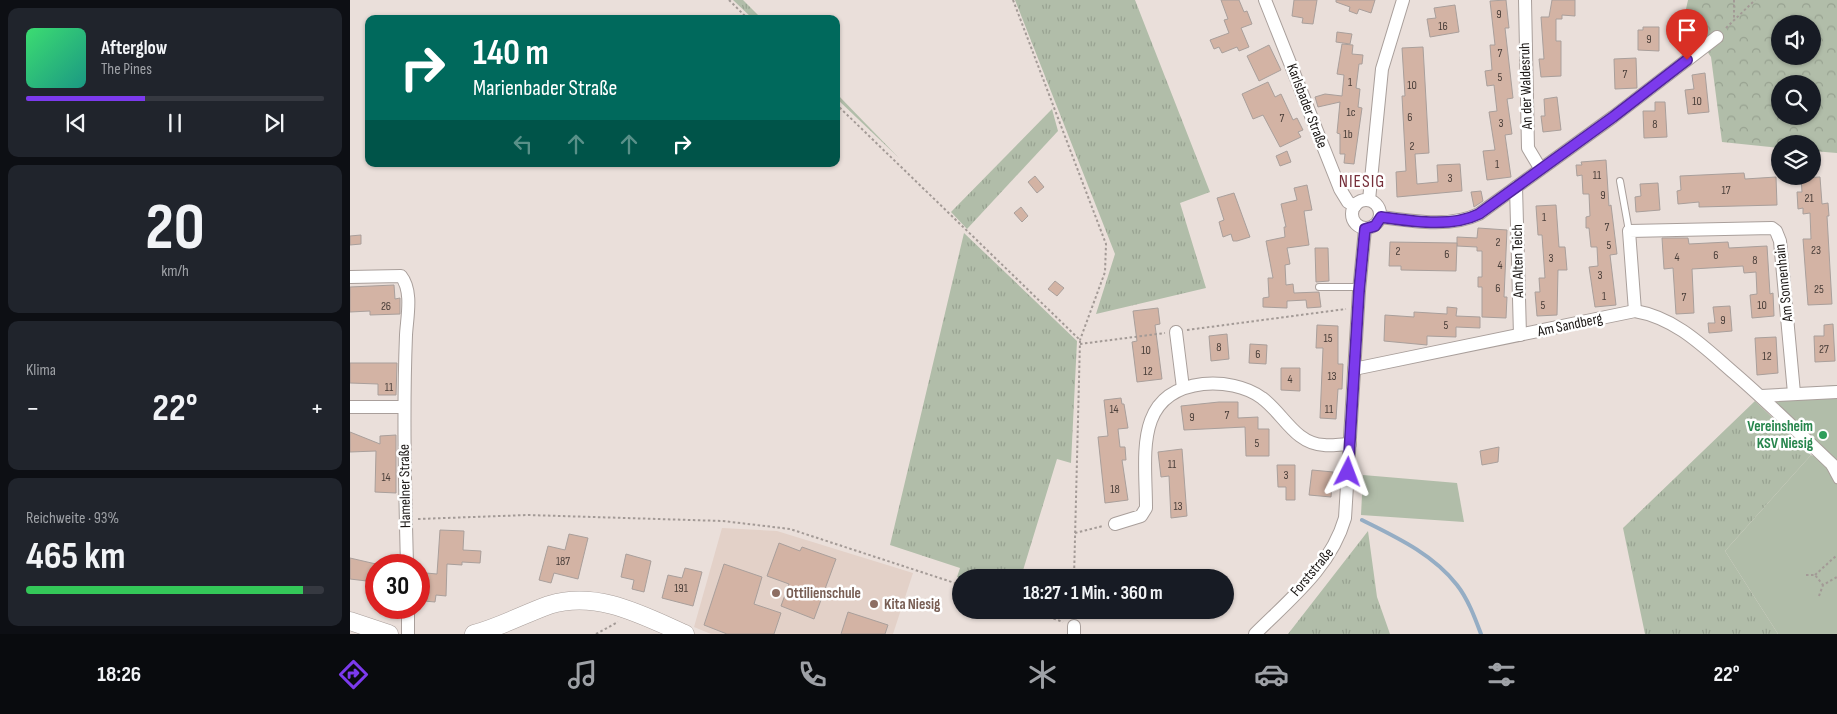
<!DOCTYPE html>
<html lang="de">
<meta charset="utf-8">
<style>
:root{--surface:#171b24;--page:#20242c;--text:#f1f3f6;--muted:#9ea1a6;--line:#363941;--accent:#7c3aed}
body{margin:0;font-family:"Sofia Sans Condensed",sans-serif;background:var(--page);color:var(--text);height:100vh;display:flex;flex-direction:column;font-size:19px;white-space:nowrap}
*{box-sizing:border-box;margin:0}
p{font-size:16px;color:var(--muted)}
.icon{flex:none;width:28px;height:28px;fill:none;stroke:currentColor;stroke-width:2;stroke-linecap:round;stroke-linejoin:round}
.map{position:relative;flex:1;overflow:hidden}
.panel{display:flex;flex-direction:column;gap:8px;padding:8px;background:#0d0f14;width:350px}
.panel>*{flex:none}
.hud{position:absolute;left:15px;top:15px;width:475px;height:152px;border-radius:10px;box-shadow:0 1px 4px #0004;background:#00695c;color:#fff;overflow:hidden}
.fabs{position:absolute;left:1421px;top:15px;display:grid;gap:10px}
.fabs a{display:grid;place-items:center;width:50px;height:50px;border-radius:50%;background:var(--surface);box-shadow:0 1px 4px #0004;font-size:25px}
.speed{position:absolute;left:15px;top:554px;display:flex;gap:10px;font-size:25px;font-weight:700;text-align:center}
.speed>*{display:grid;place-content:center;width:65px;height:65px;border-radius:50%;background:var(--surface);box-shadow:0 1px 4px #0004;line-height:1}
.speed .limit{border:8px solid #d22;background:#fff;color:#111}
.pin{position:absolute;display:grid;place-items:center;width:42px;height:42px;color:#fff;margin:-51px -21px;border-radius:50% 50% 50% 0;rotate:-45deg;box-shadow:0 0 5px #0007}
.pin .icon{rotate:45deg}
.me{position:absolute;width:55px;margin:-28px;rotate:3deg;stroke-linejoin:round;filter:drop-shadow(0 0 4px #0008)}
.turn{display:flex;align-items:center;gap:18px;height:105px;padding:0 25px;font-size:22px}
.turn .icon{width:65px;height:65px;stroke-width:2.5}
.turn b{display:block;font-size:35px;line-height:42px}
.lanes{display:flex;align-items:center;height:48px;padding:0 25px;background:#0003;justify-content:center;gap:25px;direction:ltr}
.lanes .off{opacity:.35}
.big{font-size:38px;font-weight:700;line-height:1.1}
.panel .tile{flex:1;display:flex;flex-direction:column;justify-content:center;gap:8px;min-width:0;padding:0 18px;border-radius:10px;background:var(--page)}
.panel .dial{align-items:center;gap:0}
.dial b{font-size:65px;line-height:1}
.song{display:flex;align-items:center;gap:15px}
.cover{width:60px;height:60px;border-radius:8px;background:linear-gradient(135deg,hsl(140 70% 55%),hsl(170 70% 35%))}
.played{height:5px;border-radius:2px;background:linear-gradient(90deg,var(--accent) 40%,var(--line) 40%)}
.keys{display:flex;justify-content:space-around;direction:ltr}
.heat{display:flex;justify-content:space-between;align-items:center;font-size:28px;direction:ltr}
.charge{height:8px;border-radius:4px;background:linear-gradient(90deg,#34c759 93%,var(--line) 0)}
.trip{position:absolute;left:602px;top:569px;width:282px;height:50px;border-radius:25px;background:var(--surface);box-shadow:0 1px 4px #0004;font-weight:700;line-height:50px;text-align:center}
.tabs{display:flex;height:80px;justify-content:space-around;align-items:center;background:#090b0e;color:var(--muted)}
.tabs .icon{width:35px;height:35px}
.tabs .active{color:var(--accent)}
.tabs b{font-size:22px;color:var(--text)}
main{display:flex;flex:1;min-height:0}
.map>svg:first-child{display:block}
</style>
<main>
<section class="panel">
<div class="tile">
<div class="song"><i class="cover"></i><div><b>Afterglow</b><p>The Pines</p></div></div>
<div class="played"></div>
<div class="keys"><svg class="icon" aria-label="previous" viewBox="0 0 24 24"><path d="M18 5L8 12l10 7zM5 5v14"/></svg><svg class="icon" aria-label="pause" viewBox="0 0 24 24"><path d="M8 5v14M16 5v14"/></svg><svg class="icon" aria-label="next" viewBox="0 0 24 24"><path d="M6 5l10 7-10 7zM19 5v14"/></svg></div>
</div>
<div class="tile dial"><b>20</b><p>km/h</p></div>
<div class="tile"><p>Klima</p>
<div class="heat"><a>−</a><b class="big">22°</b><a>+</a></div>
</div>
<div class="tile"><p>Reichweite · 93%</p><b class="big">465 km</b><div class="charge"></div></div>
</section>
<div class="map">
<svg width="1487" height="634" viewBox="0 0 1487 634">
<defs>
<pattern id="grass-tufts" width="24" height="20" patternUnits="userSpaceOnUse" patternTransform="scale(1.25)"><rect width="24" height="20" fill="#b1bda9"/><path d="M3 7l-1-3M5 7V3M7 7l1-3M15 17l-1-3M17 17v-4M19 17l1-3" fill="none" stroke="#98a291"/></pattern>
<pattern id="forest-crowns" width="20" height="18" patternUnits="userSpaceOnUse" patternTransform="scale(1.25)"><rect width="20" height="18" fill="#b1bda9"/><path d="M2 6a3 3 0 1 1 6 0M12 15a3 3 0 1 1 6 0" fill="none" stroke="#98a291"/></pattern>
</defs>
<rect width="100%" height="100%" fill="#eadfda"/>
<path fill="#e3d1c8" d="M 372,528 L 427,531 L 563,573 L 543,634 L 361,634 L 344,627 Z"/>
<g fill="url(#grass-tufts)">
<path d="M 383,0 L 393,0 L 412,19 L 403,19 Z"/>
<path d="M 665,0 L 785,0 L 860,192 L 830,203 L 856,288 L 746,314 L 765,254 Z"/>
<path d="M 486,93 L 549,158 L 486,98 Z"/>
<path d="M 702,109 L 708,131 L 617,229 L 601,212 Z"/>
<path d="M 614,233 L 727,341 L 721,463 L 707,459 L 671,577 L 611,579 L 607,577 L 610,568 L 540,545 Z"/>
<path d="M 1405,401 L 1461,455 L 1375,551 L 1428,634 L 1295,634 L 1273,528 Z"/>
<path d="M 1018,531 L 1027,597 L 1040,634 L 938,634 Z"/>
</g>
<path fill="url(#forest-crowns)" fill-rule="evenodd" d="M 1338,0 L 1487,0 L 1487,153 L 1463,151 L 1462,144 L 1430,144 L 1430,148 L 1372,142 L 1361,57 L 1334,18 ZM 1430,24 L 1462,24 L 1462,56 L 1430,56 ZM 1430,84 L 1462,84 L 1462,116 L 1430,116 Z"/>
<g fill="#b1bda9">
<path d="M 1487,385 L 1487,461 L 1429,410 L 1420,390 Z"/>
<path d="M 1461,455 L 1477,461 L 1487,472 L 1487,634 L 1428,634 L 1375,551 Z"/>
<path d="M 1013,475 L 1107,483 L 1114,522 L 1011,515 Z"/>
</g>
<g fill="none" stroke-linecap="round" stroke-linejoin="round">
<path stroke="#95adc4" stroke-width="4" d="M 1012,520 C 1046,537 1083,554 1107,585 C 1118,599 1125,618 1131,634"/>
</g>
<g fill="#d3b3a4" stroke="#a99f9b">
<path d="M 871,0 L 889,0 L 894,12 L 897,11 L 902,24 L 891,28 L 899,47 L 889,51 L 887,47 L 872,53 L 869,47 L 864,49 L 860,40 L 879,33 L 874,20 L 878,19 Z"/>
<path d="M 944,0 L 967,0 L 963,24 L 952,23 L 953,18 L 942,16 Z"/>
<path d="M 986,0 L 1025,0 L 1021,13 L 1009,9 L 1007,14 L 999,11 L 1000,7 L 986,2 Z"/>
<path d="M 1156,0 L 1159,28 L 1155,28 L 1163,98 L 1157,99 L 1162,134 L 1155,135 L 1161,177 L 1137,180 L 1133,151 L 1145,150 L 1139,112 L 1147,111 L 1144,85 L 1137,86 L 1135,71 L 1142,70 L 1140,45 L 1145,45 L 1140,1 Z"/>
<path d="M 1202,0 L 1225,0 L 1225,16 L 1212,15 L 1212,19 L 1206,19 L 1206,41 L 1211,41 L 1211,76 L 1191,77 L 1189,59 L 1194,59 L 1191,17 L 1199,17 Z"/>
<path d="M 1105,5 L 1109,32 L 1080,37 L 1077,19 L 1086,18 L 1084,8 Z"/>
<path d="M 1293,27 L 1309,27 L 1309,51 L 1288,50 L 1288,30 L 1293,30 Z"/>
<path d="M 987,32 L 1002,34 L 1000,44 L 986,42 Z"/>
<path d="M 992,44 L 1003,45 L 1002,54 L 1013,55 L 1012,64 L 1009,64 L 1006,88 L 1010,89 L 1008,107 L 1012,108 L 1004,164 L 994,163 L 995,154 L 990,154 L 990,134 L 987,133 L 990,102 L 968,107 L 965,97 L 975,94 L 992,96 L 994,75 L 987,74 Z"/>
<path d="M 919,45 L 931,70 L 909,81 L 897,56 Z"/>
<path d="M 1073,47 L 1079,153 L 1065,154 L 1067,184 L 1088,182 L 1087,165 L 1110,164 L 1112,191 L 1047,197 L 1046,172 L 1056,171 L 1052,96 L 1055,96 L 1052,48 Z"/>
<path d="M 1286,58 L 1287,88 L 1265,89 L 1264,59 Z"/>
<path d="M 1355,73 L 1359,112 L 1338,114 L 1335,90 L 1344,89 L 1342,75 Z"/>
<path d="M 918,82 L 925,97 L 931,94 L 943,120 L 947,118 L 953,130 L 948,132 L 951,137 L 930,147 L 913,115 L 903,119 L 892,94 Z"/>
<path d="M 1207,97 L 1211,130 L 1193,132 L 1191,116 L 1195,116 L 1194,99 Z"/>
<path d="M 1305,102 L 1315,102 L 1317,137 L 1294,138 L 1293,111 L 1305,111 Z"/>
<path d="M 937,151 L 941,162 L 930,166 L 926,156 Z"/>
<path d="M 1256,160 L 1259,206 L 1261,205 L 1267,254 L 1260,255 L 1266,305 L 1245,307 L 1239,267 L 1248,266 L 1247,247 L 1241,247 L 1239,228 L 1236,228 L 1236,217 L 1240,216 L 1239,194 L 1233,194 L 1232,175 L 1227,176 L 1226,165 L 1232,165 L 1231,162 Z"/>
<path d="M 1394,173 L 1395,179 L 1426,177 L 1427,205 L 1349,207 L 1349,202 L 1328,204 L 1327,191 L 1331,190 L 1330,176 Z"/>
<path d="M 685,176 L 694,187 L 687,193 L 678,182 Z"/>
<path d="M 1470,177 L 1472,204 L 1478,203 L 1479,216 L 1477,216 L 1482,304 L 1458,305 L 1453,239 L 1461,239 L 1460,213 L 1453,214 L 1453,208 L 1448,209 L 1447,192 L 1452,192 L 1451,178 Z"/>
<path d="M 1308,183 L 1310,210 L 1286,212 L 1285,197 L 1291,196 L 1290,184 Z"/>
<path d="M 957,185 L 962,210 L 954,211 L 959,245 L 937,248 L 940,264 L 935,265 L 936,285 L 943,284 L 944,293 L 969,292 L 971,307 L 957,308 L 956,300 L 937,301 L 937,308 L 913,307 L 913,298 L 919,297 L 918,278 L 923,278 L 916,241 L 935,237 L 934,227 L 936,227 L 931,204 L 947,200 L 944,188 Z"/>
<path d="M 1131,191 L 1133,201 L 1124,207 L 1121,192 Z"/>
<path d="M 884,193 L 900,237 L 887,241 L 883,241 L 881,234 L 873,237 L 869,222 L 874,220 L 867,198 Z"/>
<path d="M 1206,205 L 1209,247 L 1215,247 L 1217,270 L 1208,270 L 1207,315 L 1187,316 L 1185,292 L 1190,292 L 1189,278 L 1195,278 L 1192,235 L 1188,235 L 1186,206 Z"/>
<path d="M 671,207 L 678,216 L 672,222 L 664,213 Z"/>
<path d="M 1128,228 L 1157,230 L 1154,297 L 1157,297 L 1156,318 L 1132,317 L 1132,287 L 1128,287 L 1128,277 L 1132,277 L 1132,251 L 1127,251 L 1127,247 L 1107,246 L 1107,237 L 1127,238 Z"/>
<path d="M 11,235 L 11,244 L 0,245 L 0,236 Z"/>
<path d="M 1312,238 L 1338,238 L 1339,244 L 1378,242 L 1379,248 L 1417,246 L 1420,294 L 1423,293 L 1424,316 L 1402,318 L 1400,295 L 1407,294 L 1406,272 L 1394,273 L 1393,266 L 1342,269 L 1344,313 L 1326,314 L 1323,268 L 1314,269 Z"/>
<path d="M 1040,242 L 1107,243 L 1106,271 L 1051,270 L 1051,266 L 1039,266 Z"/>
<path d="M 965,248 L 978,248 L 979,281 L 966,282 Z"/>
<path d="M 705,281 L 714,288 L 707,296 L 698,289 Z"/>
<path d="M 44,285 L 45,299 L 50,298 L 50,314 L 20,315 L 20,311 L 0,312 L 0,287 Z"/>
<path d="M 1380,306 L 1382,331 L 1359,333 L 1358,323 L 1365,323 L 1363,307 Z"/>
<path d="M 1097,307 L 1107,308 L 1106,316 L 1130,317 L 1130,328 L 1106,327 L 1106,337 L 1077,336 L 1077,345 L 1034,341 L 1035,315 L 1064,317 L 1064,312 L 1097,314 Z"/>
<path d="M 808,308 L 810,324 L 805,325 L 812,379 L 787,382 L 782,342 L 787,341 L 783,311 Z"/>
<path d="M 1483,324 L 1485,361 L 1465,362 L 1464,336 L 1474,336 L 1474,325 Z"/>
<path d="M 967,325 L 988,326 L 988,364 L 993,364 L 992,389 L 988,389 L 986,419 L 970,418 L 973,348 L 966,348 Z"/>
<path d="M 877,334 L 879,359 L 861,361 L 859,336 Z"/>
<path d="M 1426,337 L 1428,373 L 1407,375 L 1405,338 Z"/>
<path d="M 900,344 L 917,345 L 916,364 L 899,363 Z"/>
<path d="M 0,363 L 47,363 L 46,395 L 28,395 L 28,384 L 0,383 Z"/>
<path d="M 931,368 L 950,368 L 950,391 L 931,390 Z"/>
<path d="M 771,398 L 772,404 L 774,404 L 778,428 L 768,429 L 770,447 L 775,447 L 776,460 L 772,460 L 778,500 L 755,503 L 748,437 L 758,436 L 754,400 Z"/>
<path d="M 869,402 L 888,402 L 888,418 L 908,417 L 908,429 L 919,429 L 919,456 L 896,456 L 895,427 L 834,430 L 831,406 Z"/>
<path d="M 0,432 L 30,444 L 30,436 L 46,435 L 46,493 L 25,492 L 26,451 L 0,452 Z"/>
<path d="M 1149,447 L 1148,462 L 1132,465 L 1130,451 Z"/>
<path d="M 832,449 L 837,516 L 821,518 L 819,476 L 811,477 L 808,452 Z"/>
<path d="M 927,465 L 945,465 L 945,500 L 936,500 L 936,487 L 928,487 Z"/>
<path d="M 962,470 L 983,472 L 981,497 L 959,495 Z"/>
<path d="M 90,530 L 114,531 L 113,550 L 131,551 L 130,563 L 112,562 L 112,565 L 97,564 L 96,596 L 86,595 L 85,602 L 74,601 L 76,573 L 87,574 Z"/>
<path d="M 219,534 L 238,538 L 228,579 L 204,573 L 201,583 L 189,580 L 198,546 L 215,550 Z"/>
<path d="M 429,543 L 450,551 L 452,547 L 486,559 L 464,619 L 431,606 L 439,584 L 417,576 Z"/>
<path d="M 276,554 L 301,561 L 294,592 L 282,589 L 284,580 L 271,577 Z"/>
<path d="M 0,558 L 26,564 L 25,582 L 0,579 Z"/>
<path d="M 374,564 L 412,577 L 404,604 L 431,613 L 424,634 L 377,634 L 354,625 Z"/>
<path d="M 335,568 L 352,572 L 343,606 L 312,598 L 318,575 L 332,578 Z"/>
<path d="M 498,612 L 538,625 L 535,634 L 491,634 Z"/>
</g>
<g fill="none" stroke-linecap="round" stroke-linejoin="round">
<defs>
<g id="service">
<path d="M 1270,181 L 1279,231"/>
<path d="M 969,287 L 1010,287"/>
<path d="M 1480,467 L 1487,480"/>
</g>
<g id="minor">
<path d="M 915,0 L 990,189 L 998,202 L 1005,206"/>
<path d="M 1175,0 L 1178,148 L 1190,168"/>
<path d="M 1166,187 L 1170,335"/>
<circle cx="1016" cy="214" r="14"/>
<path d="M 1019,200 L 1032,69 L 1053,0"/>
<path d="M 1031,217 C 1061,221 1100,228 1129,214 L 1263,117 L 1367,37"/>
<path d="M 0,277 L 51,276 C 63,291 57,317 56,335 C 53,412 55,488 57,565"/>
<path d="M 1285,311 L 1279,231 L 1422,228 L 1426,231 L 1430,241 L 1444,393"/>
<path d="M 826,332 L 833,388"/>
<path d="M 1004,369 L 1285,311 C 1326,318 1354,347 1384,373 C 1420,404 1453,437 1487,469"/>
<path d="M 1411,396 L 1487,392"/>
<path d="M 0,407 L 53,407"/>
<path d="M 765,524 L 791,516 L 796,508 C 796,456 783,392 853,384 C 872,382 896,386 912,398 C 933,413 945,444 974,445 C 982,446 991,444 1000,444"/>
<path d="M 58,608 L 58,634"/>
<path d="M 724,634 L 724,626"/>
<path d="M 905,634 C 940,599 981,567 995,518 L 1009,291 L 1015,229"/>
</g>
<g id="secondary">
<path d="M 0,621 L 39,634"/>
<path d="M 124,634 C 150,627 174,614 199,605 C 247,590 292,615 335,634"/>
</g>
</defs>
<use href="#service" stroke="#a99f9b" stroke-width="8"/>
<use href="#minor" stroke="#a99f9b" stroke-width="14"/>
<use href="#secondary" stroke="#a99f9b" stroke-width="19"/>
<g stroke="#a39a96" stroke-width="2" stroke-dasharray="2.5 2.5" stroke-linecap="butt">
<path d="M 379,0 L 398,19"/>
<path d="M 663,0 L 756,244 L 755,272 L 730,340"/>
<path d="M 1384,0 L 1384,20"/>
<path d="M 1376,28 L 1405,0"/>
<path d="M 486,104 L 730,340 L 724,578"/>
<path d="M 837,330 L 996,309"/>
<path d="M 730,344 L 815,333"/>
<path d="M 68,519 L 178,515 L 373,521 L 440,529 L 611,585"/>
<path d="M 725,533 L 753,526"/>
<path d="M 1456,575 L 1465,575 L 1473,585"/>
<path d="M 1465,575 L 1487,555"/>
<path d="M 1469,596 L 1473,585 L 1487,577"/>
<path d="M 680,610 L 713,622"/>
<path d="M 246,634 L 268,622"/>
</g>
<use href="#service" stroke="#fff" stroke-width="6"/>
<use href="#minor" stroke="#fff" stroke-width="12"/>
<use href="#secondary" stroke="#fff" stroke-width="18"/>
</g>
<g fill="none" stroke-linecap="round" stroke-linejoin="round">
<defs>
<path id="route" d="M 998,472 L 1009,291 L 1015,229 L 1025,226 L 1031,217 C 1061,221 1101,228 1129,214 L 1263,117 L 1337,60"/>
</defs>
<use href="#route" stroke="#51269a" stroke-width="12"/>
<use href="#route" stroke="#7c3aed" stroke-width="9"/>
</g>
<circle fill="#2e9e5b" stroke="#fff" stroke-width="2" cx="1473" cy="435" r="5"/>
<g fill="#8d6e63" stroke="#fff" stroke-width="2">
<circle cx="426" cy="593" r="5"/>
<circle cx="524" cy="604" r="5"/>
</g>
<g text-anchor="middle" dominant-baseline="central" stroke-width="5" stroke-linejoin="round" paint-order="stroke">
<g font-size="12" fill="#493e39">
<text x="1149" y="14">9</text>
<text x="1093" y="26">16</text>
<text x="1299" y="39">9</text>
<text x="1150" y="53">7</text>
<text x="1275" y="74">7</text>
<text x="1150" y="77">5</text>
<text x="1000" y="82">1</text>
<text x="1062" y="85">10</text>
<text x="1347" y="101">10</text>
<text x="1001" y="112">1c</text>
<text x="1060" y="117">6</text>
<text x="932" y="118">7</text>
<text x="1151" y="123">3</text>
<text x="1305" y="124">8</text>
<text x="998" y="134">1b</text>
<text x="1062" y="146">2</text>
<text x="1147" y="164">1</text>
<text x="1247" y="175">11</text>
<text x="1100" y="178">3</text>
<text x="1376" y="190">17</text>
<text x="1253" y="195">9</text>
<text x="1459" y="198">21</text>
<text x="1194" y="217">1</text>
<text x="1257" y="227">7</text>
<text x="1148" y="242">2</text>
<text x="1259" y="245">5</text>
<text x="1466" y="250">23</text>
<text x="1048" y="251">2</text>
<text x="1097" y="254">6</text>
<text x="1366" y="255">6</text>
<text x="1327" y="257">4</text>
<text x="1201" y="258">3</text>
<text x="1405" y="260">8</text>
<text x="1150" y="265">4</text>
<text x="1250" y="275">3</text>
<text x="1148" y="288">6</text>
<text x="1469" y="289">25</text>
<text x="1254" y="296">1</text>
<text x="1334" y="297">7</text>
<text x="1193" y="305">5</text>
<text x="1412" y="305">10</text>
<text x="36" y="306">26</text>
<text x="1373" y="320">9</text>
<text x="1096" y="325">5</text>
<text x="978" y="338">15</text>
<text x="869" y="347">8</text>
<text x="1474" y="349">27</text>
<text x="796" y="350">10</text>
<text x="908" y="354">6</text>
<text x="1417" y="356">12</text>
<text x="798" y="371">12</text>
<text x="982" y="376">13</text>
<text x="940" y="379">4</text>
<text x="39" y="387">11</text>
<text x="764" y="409">14</text>
<text x="979" y="409">11</text>
<text x="877" y="415">7</text>
<text x="842" y="417">9</text>
<text x="907" y="443">5</text>
<text x="822" y="464">11</text>
<text x="936" y="475">3</text>
<text x="36" y="477">14</text>
<text x="765" y="489">18</text>
<text x="828" y="506">13</text>
<text x="213" y="561">187</text>
<text x="331" y="588">191</text>
</g>
<g font-size="15" fill="#1b1715" stroke="#fff">
<text transform="translate(1176 86) rotate(-92)">An der Waldesruh</text>
<text transform="translate(957 106) rotate(69)">Karlsbader Straße</text>
<text transform="translate(1168 261) rotate(-91)">Am Alten Teich</text>
<text transform="translate(1434 283) rotate(-96)">Am Sonnenhain</text>
<text transform="translate(1220 325) rotate(-12)">Am Sandberg</text>
<text transform="translate(55 486) rotate(-91)">Hamelner Straße</text>
<text transform="translate(962 572) rotate(-50)">Forststraße</text>
</g>
<g font-size="15" font-weight="bold" fill="#27864d" stroke="#fff" text-anchor="end">
<text x="1463" y="426">Vereinsheim<tspan x="1463" dy="17">KSV Niesig</tspan></text>
</g>
<g font-size="15" font-weight="bold" fill="#785e54" stroke="#fff" text-anchor="start">
<text x="436" y="593">Ottilienschule</text>
<text x="534" y="604">Kita Niesig</text>
</g>
<g font-size="18" letter-spacing="1" fill="#752e39" stroke="#fff">
<text x="1012" y="181">NIESIG</text>
</g>
</g>
</svg>
<div class="fabs">
<a><svg class="icon" aria-label="sound" viewBox="0 0 24 24"><path d="M4 9h4l5-4v14l-5-4H4zM17 9q2 3 0 6"/></svg></a>
<a><svg class="icon" aria-label="search" viewBox="0 0 24 24"><circle cx="10" cy="10" r="6"/><path d="M15 15l6 6"/></svg></a>
<a><svg class="icon" aria-label="layers" viewBox="0 0 24 24"><path d="M12 4l9 5-9 5-9-5zM3 14l9 5 9-5"/></svg></a>
</div>
<div class="speed"><div class="limit">30</div></div>
<div class="pin" style="left:1337px;top:60px;background:#d93025"><svg class="icon" aria-label="arrive" viewBox="0 0 24 24"><path d="M6 21V4h12l-3 4 3 4H6"/></svg></div>
<svg class="me" style="left:998px;top:472px" viewBox="-20 -20 40 40"><path d="M0-17L14 15 0 8-14 15z" fill="#7c3aed" stroke="#fff" stroke-width="4"/></svg>
<div class="trip">18:27 · 1 Min. · 360 m</div>
<div class="hud">
<div class="turn"><svg class="icon" aria-label="right" viewBox="0 0 24 24"><path d="M7 20v-9h11M14 6l5 5-5 5"/></svg><div><b>140 m</b>Marienbader Straße</div></div>
<div class="lanes"><svg class="icon off" aria-label="left" viewBox="0 0 24 24"><path d="M17 20v-9H6M10 6l-5 5 5 5"/></svg><svg class="icon off" aria-label="ahead" viewBox="0 0 24 24"><path d="M12 20V5M6 11l6-6 6 6"/></svg><svg class="icon off" aria-label="ahead" viewBox="0 0 24 24"><path d="M12 20V5M6 11l6-6 6 6"/></svg><svg class="icon" aria-label="right" viewBox="0 0 24 24"><path d="M7 20v-9h11M14 6l5 5-5 5"/></svg></div>
</div>
</div>
</main>
<nav class="tabs">
<b>18:26</b>
<svg class="icon active" aria-label="directions" viewBox="0 0 24 24"><path d="M12 3l9 9-9 9-9-9zM9 14v-3h6M13 9l2 2-2 2"/></svg>
<svg class="icon" aria-label="music" viewBox="0 0 24 24"><path d="M9 18V5l10-2v13"/><circle cx="6" cy="18" r="3"/><circle cx="16" cy="16" r="3"/></svg>
<svg class="icon" aria-label="phone" viewBox="0 0 24 24"><path d="M5 4h4l2 5-3 2q2 4 5 5l2-3 5 2v4C11 20 4 13 5 4z"/></svg>
<svg class="icon" aria-label="climate" viewBox="0 0 24 24"><path d="M12 3v18M4 7l16 10M4 17L20 7"/></svg>
<svg class="icon" aria-label="car" viewBox="0 0 24 24"><path d="M5 17H2v-5l4-1 3-4h7l3 4 3 1v5h-3M9 17h6M6 11h13"/><circle cx="7" cy="17" r="2"/><circle cx="17" cy="17" r="2"/></svg>
<svg class="icon" aria-label="filters" viewBox="0 0 24 24"><path d="M4 7h16M4 17h16"/><circle cx="9" cy="7" r="2"/><circle cx="15" cy="17" r="2"/></svg>
<b>22°</b>
</nav>
